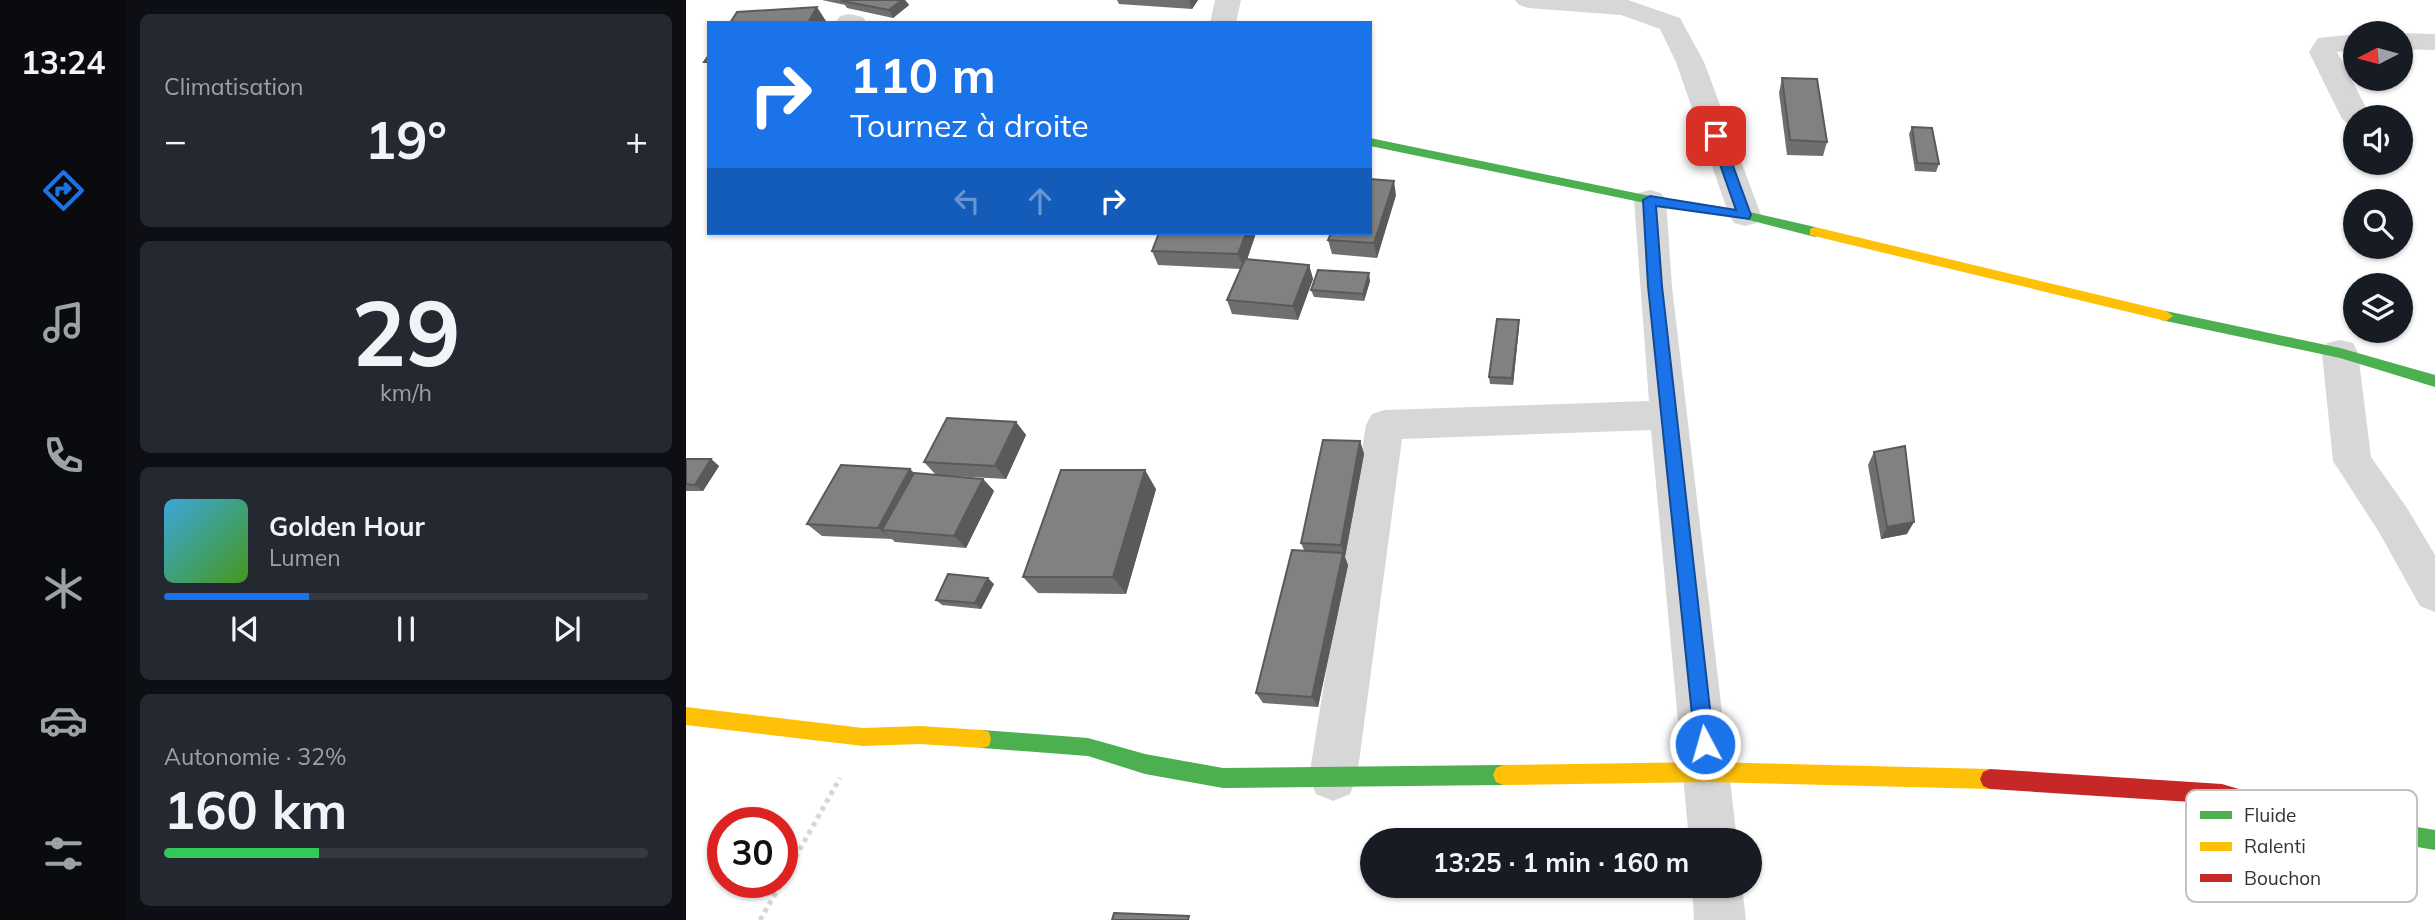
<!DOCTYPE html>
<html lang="fr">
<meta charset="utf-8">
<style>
:root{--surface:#171b24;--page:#242831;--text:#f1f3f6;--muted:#9ea1a6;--line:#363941;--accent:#1a73e8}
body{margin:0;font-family:Mulish,sans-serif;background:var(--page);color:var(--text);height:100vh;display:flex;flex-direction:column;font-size:26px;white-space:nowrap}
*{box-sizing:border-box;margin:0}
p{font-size:23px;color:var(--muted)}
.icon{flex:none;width:38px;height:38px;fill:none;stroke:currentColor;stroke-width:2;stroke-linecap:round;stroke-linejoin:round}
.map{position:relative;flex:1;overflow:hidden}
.details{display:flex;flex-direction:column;gap:14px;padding:14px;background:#0d0f14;width:560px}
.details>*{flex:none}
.banner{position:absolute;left:21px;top:21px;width:665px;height:214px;border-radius:0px;box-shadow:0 2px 5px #0004;background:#1a73e8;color:#fff;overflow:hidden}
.needle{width:46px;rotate:264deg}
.fabs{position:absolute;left:1657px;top:21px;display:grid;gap:14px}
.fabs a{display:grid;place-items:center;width:70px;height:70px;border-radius:50%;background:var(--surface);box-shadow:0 2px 5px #0004;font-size:35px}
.speed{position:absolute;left:21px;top:807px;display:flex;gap:14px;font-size:35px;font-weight:700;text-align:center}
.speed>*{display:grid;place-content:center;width:91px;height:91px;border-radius:50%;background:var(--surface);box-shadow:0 2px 5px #0004;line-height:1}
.speed .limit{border:10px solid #d22;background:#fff;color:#111}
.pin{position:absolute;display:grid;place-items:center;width:60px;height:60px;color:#fff;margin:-30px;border-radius:14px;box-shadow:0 4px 10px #0006}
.me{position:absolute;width:77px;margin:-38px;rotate:354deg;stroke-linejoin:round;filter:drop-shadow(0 0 5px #0008)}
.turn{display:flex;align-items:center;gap:24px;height:147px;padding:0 28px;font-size:32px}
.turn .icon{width:91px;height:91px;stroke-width:2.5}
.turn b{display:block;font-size:49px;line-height:60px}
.lanes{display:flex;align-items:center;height:66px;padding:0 28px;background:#0003;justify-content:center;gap:35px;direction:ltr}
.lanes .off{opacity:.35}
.big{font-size:52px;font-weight:700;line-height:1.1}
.details .card{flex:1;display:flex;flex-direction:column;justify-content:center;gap:10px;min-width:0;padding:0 24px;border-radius:10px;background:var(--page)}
.details .dial{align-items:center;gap:0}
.dial b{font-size:91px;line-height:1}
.song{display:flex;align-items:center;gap:21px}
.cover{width:84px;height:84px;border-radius:10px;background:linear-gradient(135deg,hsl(200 70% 55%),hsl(100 70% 35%))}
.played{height:7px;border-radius:4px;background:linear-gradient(90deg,var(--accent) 30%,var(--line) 30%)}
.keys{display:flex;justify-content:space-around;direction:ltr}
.heat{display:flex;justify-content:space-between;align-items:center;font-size:38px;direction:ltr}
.charge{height:10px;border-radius:5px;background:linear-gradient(90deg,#34c759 32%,var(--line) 0)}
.trip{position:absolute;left:674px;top:828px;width:402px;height:70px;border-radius:35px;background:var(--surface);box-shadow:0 2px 5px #0004;font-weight:700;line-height:70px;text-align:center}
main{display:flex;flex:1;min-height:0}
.menu{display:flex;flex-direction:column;width:126px;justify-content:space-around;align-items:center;background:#090b0e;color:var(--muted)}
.menu .icon{width:49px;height:49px}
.menu .selected{color:var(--accent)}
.menu b{font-size:32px;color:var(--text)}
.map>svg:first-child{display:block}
</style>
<main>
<nav class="menu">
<b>13:24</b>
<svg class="icon selected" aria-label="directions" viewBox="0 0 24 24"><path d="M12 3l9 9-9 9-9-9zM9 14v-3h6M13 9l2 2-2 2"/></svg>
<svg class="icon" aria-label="music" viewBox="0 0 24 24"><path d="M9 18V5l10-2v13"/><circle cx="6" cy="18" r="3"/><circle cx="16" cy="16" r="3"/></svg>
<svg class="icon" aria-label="phone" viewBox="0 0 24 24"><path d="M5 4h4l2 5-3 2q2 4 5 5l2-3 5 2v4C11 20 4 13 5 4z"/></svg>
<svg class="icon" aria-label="climate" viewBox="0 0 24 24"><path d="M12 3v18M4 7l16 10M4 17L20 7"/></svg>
<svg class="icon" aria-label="car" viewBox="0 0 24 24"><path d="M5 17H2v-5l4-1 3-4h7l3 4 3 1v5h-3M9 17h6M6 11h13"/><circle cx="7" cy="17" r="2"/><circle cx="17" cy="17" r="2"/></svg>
<svg class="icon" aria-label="filters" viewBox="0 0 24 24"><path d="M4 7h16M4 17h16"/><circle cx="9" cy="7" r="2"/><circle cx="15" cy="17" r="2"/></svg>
</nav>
<section class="details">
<div class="card"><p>Climatisation</p>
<div class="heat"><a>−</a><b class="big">19°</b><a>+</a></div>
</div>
<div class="card dial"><b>29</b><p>km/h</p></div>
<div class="card">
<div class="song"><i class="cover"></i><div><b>Golden Hour</b><p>Lumen</p></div></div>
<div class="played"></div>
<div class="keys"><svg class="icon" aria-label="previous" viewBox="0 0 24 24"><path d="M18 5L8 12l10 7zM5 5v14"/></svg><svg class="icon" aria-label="pause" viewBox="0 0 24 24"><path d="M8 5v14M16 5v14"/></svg><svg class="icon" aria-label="next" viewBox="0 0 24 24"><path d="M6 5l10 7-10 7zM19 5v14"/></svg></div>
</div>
<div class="card"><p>Autonomie · 32%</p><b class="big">160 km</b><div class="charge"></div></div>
</section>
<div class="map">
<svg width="1749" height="920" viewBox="0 0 1749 920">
<rect width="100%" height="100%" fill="#fff"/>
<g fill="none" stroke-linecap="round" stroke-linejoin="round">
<g stroke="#d6d6d6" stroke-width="5" stroke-dasharray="4.5 4.5" stroke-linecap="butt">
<path d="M 96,881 L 154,778"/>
<path d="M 74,920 L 96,882"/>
</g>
<g fill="#d7d7d7" fill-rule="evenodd">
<path d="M 529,0 L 555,0 L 550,23 L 524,23 Z"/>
<path d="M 829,0 L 942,0 L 994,18 L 1018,62 L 1075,215 L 1070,223 L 1059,226 L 1048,223 L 1043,215 L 990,62 L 974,29 L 935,15 L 842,8 L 833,5 Z"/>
<path d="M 163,14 L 177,17 L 181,23 L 150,22 L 154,16 Z"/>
<path d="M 1714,33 L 1715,33 L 1749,34 L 1749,50 L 1715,49 Z"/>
<path d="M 1670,34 L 1670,50 L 1651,52 L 1685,117 L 1670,117 L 1670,126 L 1660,123 L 1655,117 L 1623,52 L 1632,38 Z"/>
<path d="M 964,190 L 975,193 L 980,200 L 986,287 L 1051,840 L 1003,840 L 965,430 L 716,439 L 671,777 L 664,794 L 647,801 L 630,794 L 623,777 L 680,425 L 686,414 L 699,410 L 963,401 L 948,200 L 953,193 Z"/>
<path d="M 1654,340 L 1667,343 L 1672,353 L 1685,457 L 1721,508 L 1749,555 L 1749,612 L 1734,606 L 1693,532 L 1647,461 L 1636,353 L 1641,343 Z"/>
<path d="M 1006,886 L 1056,886 L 1060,920 L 1008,920 Z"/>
</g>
<g fill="#4caf50" fill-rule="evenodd">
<path d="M 684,138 L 964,196 L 1059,211 L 1129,227 L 1136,232 L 1129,237 L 1059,219 L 964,204 L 684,146 Z"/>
<path d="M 1480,311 L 1654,348 L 1749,375 L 1749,387 L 1654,358 L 1475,320 L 1473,316 L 1475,312 Z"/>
<path d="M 296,730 L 402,738 L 459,754 L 537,768 L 817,765 L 824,768 L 827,775 L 824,782 L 817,785 L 537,788 L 459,774 L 402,756 L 296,748 L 289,746 L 287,739 L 289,732 Z"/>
<path d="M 1559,790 L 1648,813 L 1749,830 L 1749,850 L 1648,833 L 1559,810 L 1552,807 L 1549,800 L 1552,793 Z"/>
</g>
<g fill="#ffc107" fill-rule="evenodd">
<path d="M 1129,227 L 1480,311 L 1487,316 L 1480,321 L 1124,235 L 1124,229 Z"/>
<path d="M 0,707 L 177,728 L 234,726 L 296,730 L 303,732 L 305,739 L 303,746 L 296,748 L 234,744 L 177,746 L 0,725 Z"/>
<path d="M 1022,762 L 1304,769 L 1311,772 L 1314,779 L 1311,786 L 1304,789 L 1022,782 L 817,785 L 810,782 L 807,775 L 810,768 L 817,765 Z"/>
</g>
<path fill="#c62828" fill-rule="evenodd" d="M 1304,769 L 1536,784 L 1566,793 L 1569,800 L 1566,807 L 1559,810 L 1536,804 L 1304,789 L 1297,786 L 1294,779 L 1297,772 Z"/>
</g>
<g fill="#6f6f6f">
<path d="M 136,0 L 219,0 L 223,5 L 207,18 L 161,8 L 159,5 Z"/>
<path d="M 431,0 L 512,0 L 506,9 L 433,4 Z"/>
<path d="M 1096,78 L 1141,142 L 1137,156 L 1101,155 L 1093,93 Z"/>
<path d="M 1226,127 L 1253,164 L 1250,172 L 1229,171 L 1223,134 Z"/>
<path d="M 710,195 L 691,258 L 646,254 L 642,240 Z"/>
<path d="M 473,233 L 570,233 L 561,259 L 623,265 L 627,279 L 612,320 L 546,314 L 541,300 L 555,269 L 472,265 L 466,251 Z"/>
<path d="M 684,281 L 678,301 L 628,297 L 625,290 Z"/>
<path d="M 833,320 L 833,327 L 827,385 L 804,384 L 803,377 Z"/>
<path d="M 330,422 L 340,435 L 320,479 L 250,475 L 238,462 Z"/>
<path d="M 674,441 L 678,454 L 659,557 L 662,565 L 632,707 L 577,703 L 570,693 L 618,550 L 615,543 Z"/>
<path d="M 1188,452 L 1221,534 L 1195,539 L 1182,465 Z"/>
<path d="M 0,459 L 25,459 L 33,466 L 17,491 L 0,491 Z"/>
<path d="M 224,469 L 228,473 L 297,479 L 308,491 L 280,548 L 209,542 L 206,539 L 136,536 L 121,524 Z"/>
<path d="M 470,489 L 440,594 L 352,593 L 337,577 Z"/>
<path d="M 308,584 L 295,609 L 256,605 L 250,600 Z"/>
</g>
<g fill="#5a5a5a">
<path d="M 216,0 L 219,0 L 223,5 L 207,18 L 203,10 Z"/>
<path d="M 503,0 L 512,0 L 506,9 Z"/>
<path d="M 131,7 L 140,21 L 140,23 L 122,23 Z"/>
<path d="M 708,181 L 710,195 L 691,258 L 688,243 Z"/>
<path d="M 560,233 L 570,233 L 558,269 L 552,254 Z"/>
<path d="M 623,265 L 627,279 L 612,320 L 607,306 Z"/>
<path d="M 683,273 L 684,281 L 678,301 L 677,294 Z"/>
<path d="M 833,320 L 833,327 L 827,385 L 826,378 Z"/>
<path d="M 330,422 L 340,435 L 320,479 L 309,466 Z"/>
<path d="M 674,441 L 678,454 L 659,557 L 655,545 Z"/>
<path d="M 25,459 L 33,466 L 17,491 L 9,485 Z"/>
<path d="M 224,469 L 236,481 L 196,530 L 206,540 L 192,528 Z"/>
<path d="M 459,470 L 470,489 L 440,594 L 427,577 Z"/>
<path d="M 297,479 L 308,491 L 280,548 L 268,536 Z"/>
<path d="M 1228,522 L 1221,534 L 1195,539 L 1201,527 Z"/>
<path d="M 657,553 L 662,565 L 632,707 L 626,697 Z"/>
<path d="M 302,578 L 308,584 L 295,609 L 289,603 Z"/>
</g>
<g fill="#818181" stroke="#5a5a5a" stroke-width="2">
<path d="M 157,0 L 216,0 L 203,10 L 156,1 Z"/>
<path d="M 131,7 L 122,23 L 44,23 L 51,12 Z"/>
<path d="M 23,55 L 23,62 L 18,62 Z"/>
<path d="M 1096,78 L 1131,79 L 1141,142 L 1104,140 Z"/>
<path d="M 1226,127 L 1246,128 L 1253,164 L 1231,163 Z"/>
<path d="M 684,179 L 708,181 L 688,243 L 642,240 L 645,233 L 684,233 Z"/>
<path d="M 473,233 L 560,233 L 552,254 L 466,251 Z"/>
<path d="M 559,259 L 623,265 L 607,306 L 541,300 Z"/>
<path d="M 632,270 L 683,273 L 677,294 L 625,290 Z"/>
<path d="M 811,319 L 833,320 L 826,378 L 803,377 Z"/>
<path d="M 261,418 L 330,422 L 309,466 L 238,462 Z"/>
<path d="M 637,440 L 674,441 L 655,545 L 615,543 Z"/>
<path d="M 1219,446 L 1228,522 L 1201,527 L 1188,452 Z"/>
<path d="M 0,459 L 25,459 L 9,485 L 0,484 Z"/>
<path d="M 155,465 L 224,469 L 192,528 L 121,524 Z"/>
<path d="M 375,470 L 459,470 L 427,577 L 337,577 Z"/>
<path d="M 228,473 L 297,479 L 268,536 L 196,530 Z"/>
<path d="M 606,550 L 657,553 L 626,697 L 570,693 Z"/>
<path d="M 262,574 L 302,578 L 289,603 L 250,600 Z"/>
<path d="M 428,913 L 503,916 L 502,920 L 426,920 Z"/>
</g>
<path fill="#1a73e8" stroke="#114b97" stroke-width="2" d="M 1030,133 L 1036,136 L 1065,215 L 1063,219 L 970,206 L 976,286 L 1028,744 L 1025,751 L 1019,754 L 1012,751 L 1009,744 L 962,286 L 957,200 L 964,196 L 1050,210 L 1024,136 Z"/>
<rect x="1500" y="790" width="231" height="112" rx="10" fill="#fff" stroke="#c2c2c2" stroke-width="2"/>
<rect x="1514" y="811" width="32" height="8" fill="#4caf50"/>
<rect x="1514" y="842" width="32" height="9" fill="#ffc107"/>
<rect x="1514" y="874" width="32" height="8" fill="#c62828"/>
<g font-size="19" fill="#333">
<text x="1558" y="822">Fluide</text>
<text x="1558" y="853">Ralenti</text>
<text x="1558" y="885">Bouchon</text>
</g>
</svg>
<div class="fabs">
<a><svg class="needle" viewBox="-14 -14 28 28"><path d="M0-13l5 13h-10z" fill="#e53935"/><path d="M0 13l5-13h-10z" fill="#9ea1a6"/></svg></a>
<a><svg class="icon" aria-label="sound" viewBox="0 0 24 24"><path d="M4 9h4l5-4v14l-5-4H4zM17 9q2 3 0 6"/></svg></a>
<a><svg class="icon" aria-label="search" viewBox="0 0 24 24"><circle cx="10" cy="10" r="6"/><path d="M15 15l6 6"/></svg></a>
<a><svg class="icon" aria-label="layers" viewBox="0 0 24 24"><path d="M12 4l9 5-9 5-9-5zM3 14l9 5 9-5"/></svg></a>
</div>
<div class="speed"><div class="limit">30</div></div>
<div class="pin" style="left:1030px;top:136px;background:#d93025"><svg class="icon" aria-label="arrive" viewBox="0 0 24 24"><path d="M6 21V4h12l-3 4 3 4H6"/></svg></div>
<svg class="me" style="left:1019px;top:744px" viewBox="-20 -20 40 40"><circle r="17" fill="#1a73e8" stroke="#fff" stroke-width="3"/><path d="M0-11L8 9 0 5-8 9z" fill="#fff"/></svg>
<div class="trip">13:25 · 1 min · 160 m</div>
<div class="banner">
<div class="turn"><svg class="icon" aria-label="right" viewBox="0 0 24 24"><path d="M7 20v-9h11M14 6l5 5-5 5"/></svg><div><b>110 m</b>Tournez à droite</div></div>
<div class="lanes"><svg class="icon off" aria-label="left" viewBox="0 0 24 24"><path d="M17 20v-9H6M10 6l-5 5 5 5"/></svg><svg class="icon off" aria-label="ahead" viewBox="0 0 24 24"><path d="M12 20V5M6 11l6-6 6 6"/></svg><svg class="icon" aria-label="right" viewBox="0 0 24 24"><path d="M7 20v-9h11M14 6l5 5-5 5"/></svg></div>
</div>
</div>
</main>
